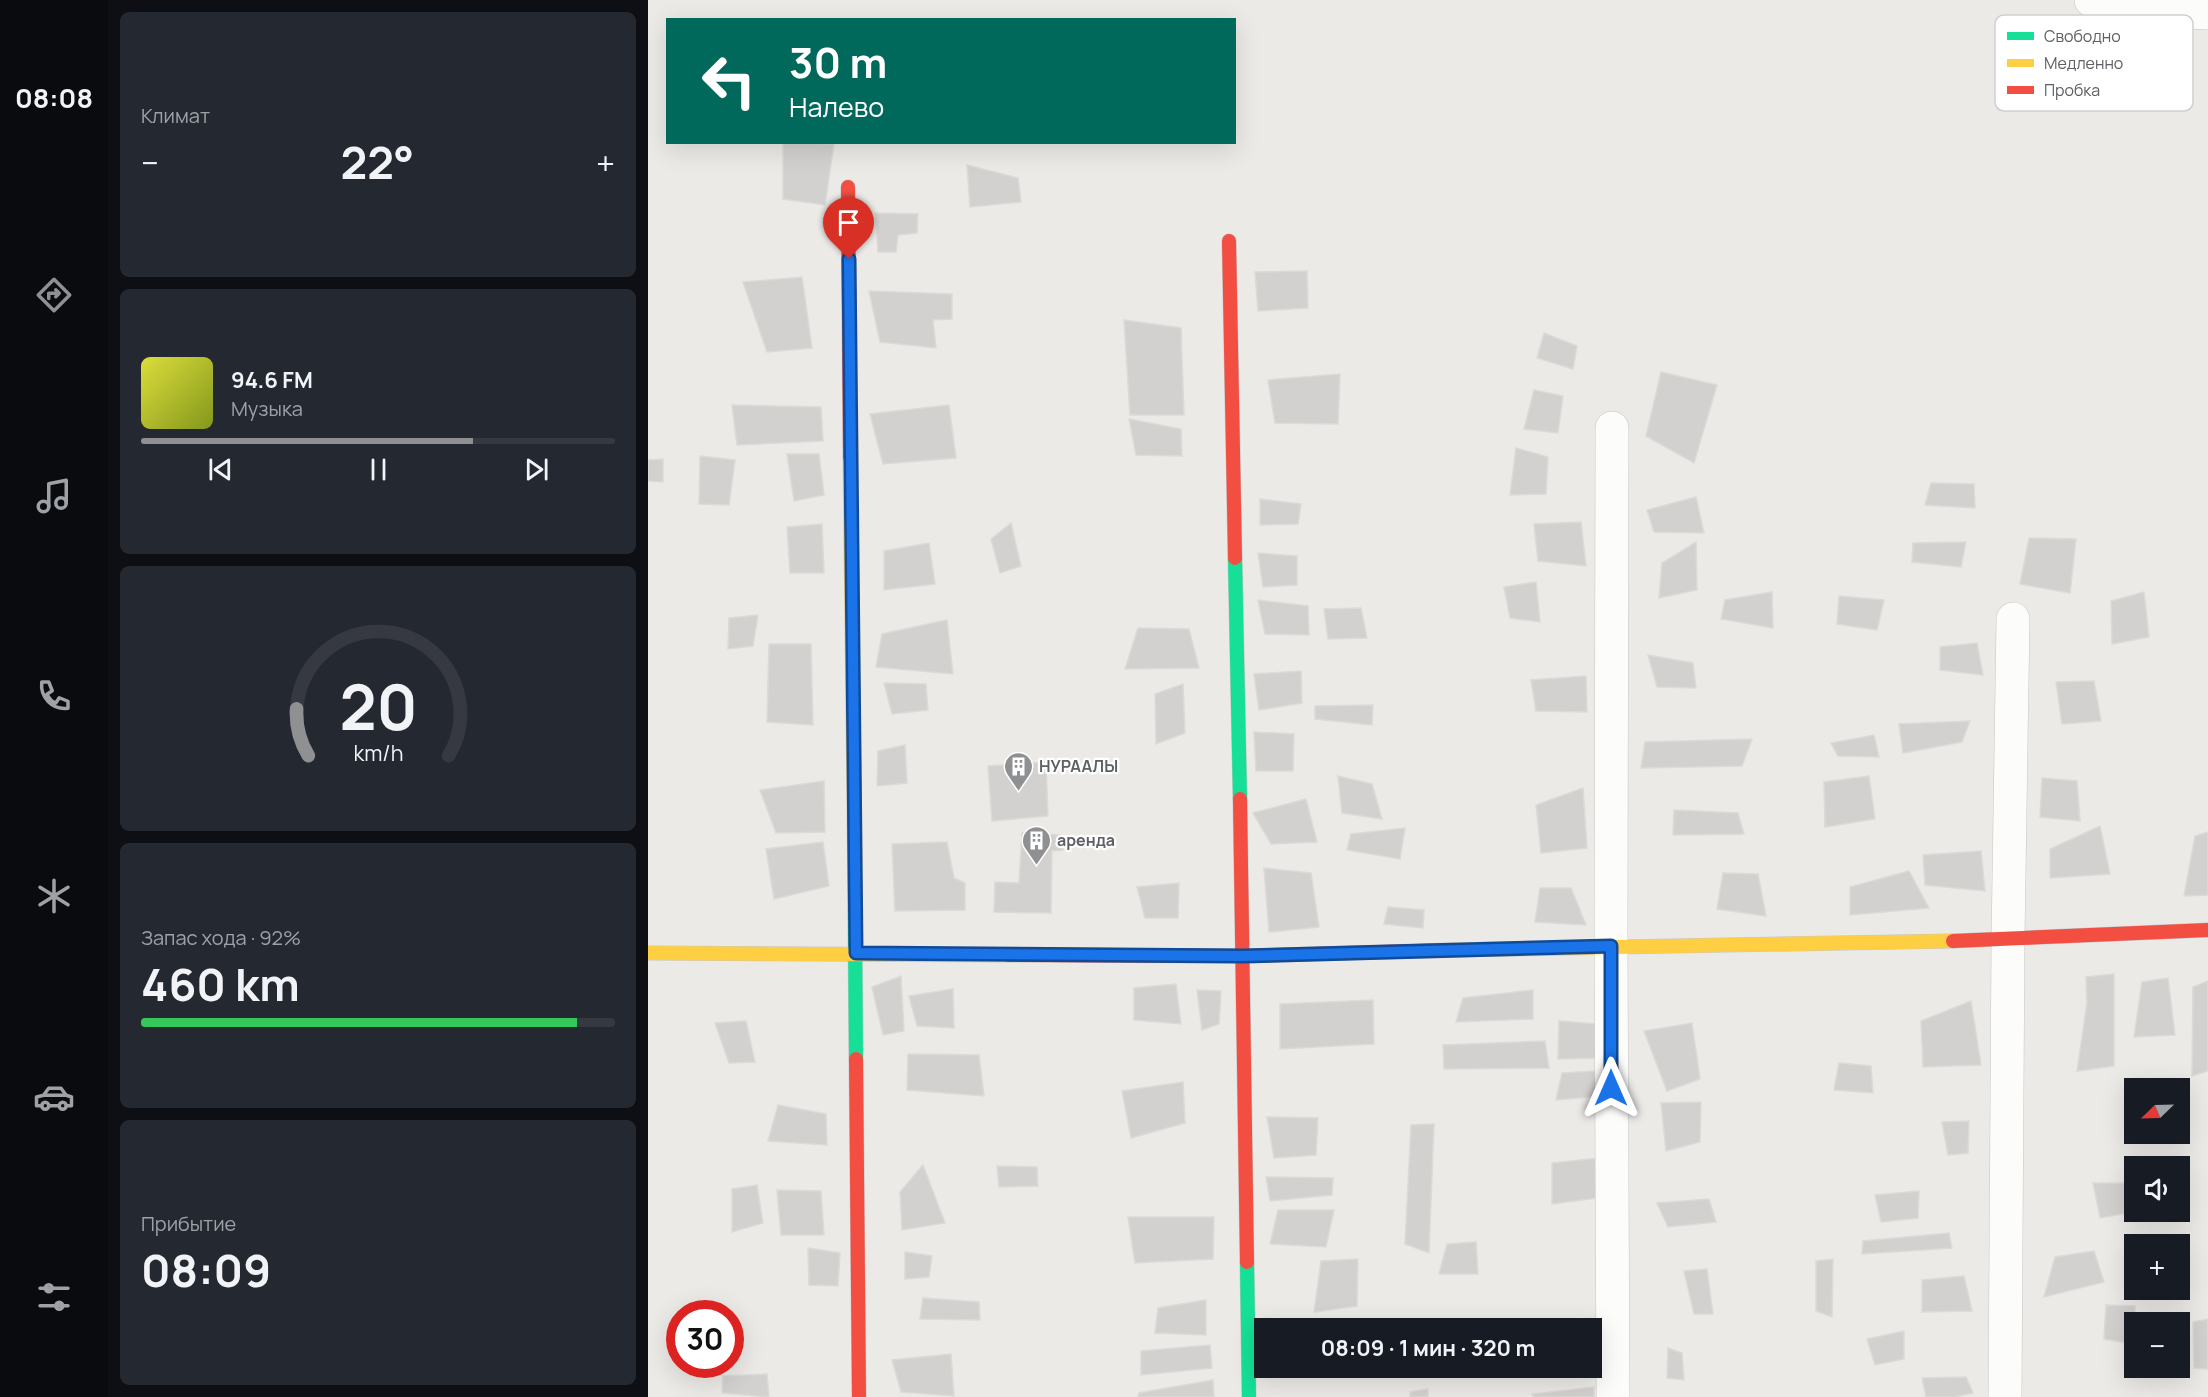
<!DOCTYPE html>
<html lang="ru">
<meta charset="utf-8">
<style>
:root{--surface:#171b24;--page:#242831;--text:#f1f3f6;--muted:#9ea1a6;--line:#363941;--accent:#8f9092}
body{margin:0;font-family:Manrope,sans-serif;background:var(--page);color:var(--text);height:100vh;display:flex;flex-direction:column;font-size:22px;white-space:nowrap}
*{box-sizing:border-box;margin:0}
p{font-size:20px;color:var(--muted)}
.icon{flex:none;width:33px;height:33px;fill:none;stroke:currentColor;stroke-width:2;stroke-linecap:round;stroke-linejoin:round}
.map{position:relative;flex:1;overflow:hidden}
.panel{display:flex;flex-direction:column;gap:12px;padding:12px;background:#0d0f14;width:540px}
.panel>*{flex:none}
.hud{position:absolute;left:18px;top:18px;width:570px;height:126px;border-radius:0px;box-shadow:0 6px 24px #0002;background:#00695c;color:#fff;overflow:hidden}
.needle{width:39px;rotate:247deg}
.buttons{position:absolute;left:1476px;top:1078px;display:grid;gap:12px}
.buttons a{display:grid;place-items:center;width:66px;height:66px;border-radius:0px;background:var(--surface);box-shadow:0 6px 24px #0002;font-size:30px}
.speed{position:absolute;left:18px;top:1300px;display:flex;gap:12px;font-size:30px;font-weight:700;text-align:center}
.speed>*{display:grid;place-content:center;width:78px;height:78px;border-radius:50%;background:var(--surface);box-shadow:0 6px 24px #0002;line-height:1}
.speed .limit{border:9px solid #d22;background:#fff;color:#111}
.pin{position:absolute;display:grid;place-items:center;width:51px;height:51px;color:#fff;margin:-62px -26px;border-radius:50% 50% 50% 0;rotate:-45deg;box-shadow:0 0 6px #0007}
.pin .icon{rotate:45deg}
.me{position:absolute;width:66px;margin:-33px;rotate:0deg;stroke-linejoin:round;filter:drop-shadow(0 0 4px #0008)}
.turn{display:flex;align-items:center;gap:21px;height:126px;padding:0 24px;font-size:27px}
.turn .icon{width:78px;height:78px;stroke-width:2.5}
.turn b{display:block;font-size:42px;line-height:51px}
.big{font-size:45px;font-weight:700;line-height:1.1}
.panel .tile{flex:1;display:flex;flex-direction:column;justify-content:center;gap:9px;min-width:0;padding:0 21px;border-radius:9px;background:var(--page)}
.panel .dial{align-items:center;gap:0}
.dial svg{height:156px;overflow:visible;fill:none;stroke:var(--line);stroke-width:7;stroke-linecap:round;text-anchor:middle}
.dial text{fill:var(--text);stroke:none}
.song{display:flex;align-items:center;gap:18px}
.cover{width:72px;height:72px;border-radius:9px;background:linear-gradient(135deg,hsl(60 70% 55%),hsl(70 70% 35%))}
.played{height:6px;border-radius:3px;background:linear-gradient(90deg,var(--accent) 70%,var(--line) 70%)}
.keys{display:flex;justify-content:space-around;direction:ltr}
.heat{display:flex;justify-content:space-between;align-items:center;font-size:33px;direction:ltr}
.charge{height:9px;border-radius:4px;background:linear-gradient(90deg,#34c759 92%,var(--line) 0)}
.trip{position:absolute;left:606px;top:1318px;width:348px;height:60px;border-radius:0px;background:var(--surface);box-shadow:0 6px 24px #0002;font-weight:700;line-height:60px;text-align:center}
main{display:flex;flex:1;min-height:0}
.tabs{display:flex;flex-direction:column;width:108px;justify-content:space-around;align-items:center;background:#090b0e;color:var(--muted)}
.tabs .icon{width:42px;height:42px}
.tabs .current{color:var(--accent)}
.tabs b{font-size:27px;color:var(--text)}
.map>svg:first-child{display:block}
</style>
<main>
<nav class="tabs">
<b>08:08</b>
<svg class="icon current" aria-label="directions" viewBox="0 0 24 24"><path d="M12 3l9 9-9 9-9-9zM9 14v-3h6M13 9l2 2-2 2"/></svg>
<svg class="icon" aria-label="music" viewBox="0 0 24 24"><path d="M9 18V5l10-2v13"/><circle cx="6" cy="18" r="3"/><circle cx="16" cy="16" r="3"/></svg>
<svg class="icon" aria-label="phone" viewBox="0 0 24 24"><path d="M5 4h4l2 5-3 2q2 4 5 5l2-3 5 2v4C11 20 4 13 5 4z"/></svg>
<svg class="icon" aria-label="climate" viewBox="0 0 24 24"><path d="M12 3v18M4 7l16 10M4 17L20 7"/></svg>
<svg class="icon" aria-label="car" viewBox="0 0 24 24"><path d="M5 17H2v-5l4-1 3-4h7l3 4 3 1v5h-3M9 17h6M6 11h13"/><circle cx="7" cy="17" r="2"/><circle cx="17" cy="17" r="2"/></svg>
<svg class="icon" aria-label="filters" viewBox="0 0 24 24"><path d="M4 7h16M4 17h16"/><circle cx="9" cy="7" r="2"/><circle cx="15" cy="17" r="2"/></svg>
</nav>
<section class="panel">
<div class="tile"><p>Климат</p>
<div class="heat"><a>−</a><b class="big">22°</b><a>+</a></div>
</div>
<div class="tile">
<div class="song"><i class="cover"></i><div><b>94.6 FM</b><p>Музыка</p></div></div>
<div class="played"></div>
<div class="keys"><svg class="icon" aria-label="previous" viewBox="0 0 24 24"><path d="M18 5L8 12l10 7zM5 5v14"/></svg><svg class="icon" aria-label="pause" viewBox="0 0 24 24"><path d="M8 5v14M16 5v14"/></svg><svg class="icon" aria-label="next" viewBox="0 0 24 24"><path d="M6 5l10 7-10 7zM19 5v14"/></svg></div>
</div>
<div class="tile dial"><svg viewBox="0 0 100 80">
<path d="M14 69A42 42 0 1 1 86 69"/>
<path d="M14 69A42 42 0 0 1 8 45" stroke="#8f9092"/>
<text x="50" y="56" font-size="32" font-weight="700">20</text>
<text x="50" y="72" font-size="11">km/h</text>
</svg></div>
<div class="tile"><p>Запас хода · 92%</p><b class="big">460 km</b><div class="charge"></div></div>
<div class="tile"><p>Прибытие</p><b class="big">08:09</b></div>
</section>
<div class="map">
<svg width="1560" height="1397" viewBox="0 0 1560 1397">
<rect width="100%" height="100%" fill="#eceae7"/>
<g fill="#d3d1d0" stroke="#dbdad6" stroke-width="1.5">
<path d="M 135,142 L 186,144 L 177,205 L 135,199 Z"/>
<path d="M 319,165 L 370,178 L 373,202 L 322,207 Z"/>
<path d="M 227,213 L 270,214 L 269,233 L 250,235 L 248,252 L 230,252 Z"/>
<path d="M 659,271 L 660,308 L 610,311 L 607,272 Z"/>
<path d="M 154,277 L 164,348 L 119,352 L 95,282 Z"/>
<path d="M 221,291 L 304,294 L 304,319 L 285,320 L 288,348 L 232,342 Z"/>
<path d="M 476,320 L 533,328 L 536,415 L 482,415 Z"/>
<path d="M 896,333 L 929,346 L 925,369 L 889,358 Z"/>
<path d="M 1013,372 L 1069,385 L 1046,463 L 998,436 Z"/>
<path d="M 692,374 L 690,424 L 627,423 L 620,380 Z"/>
<path d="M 886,390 L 915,396 L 910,433 L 876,429 Z"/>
<path d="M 84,405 L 173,407 L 175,441 L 89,445 Z"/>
<path d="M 301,405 L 308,458 L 235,464 L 222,414 Z"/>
<path d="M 481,419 L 533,429 L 534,456 L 488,455 Z"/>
<path d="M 868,448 L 900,457 L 898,494 L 862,495 Z"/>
<path d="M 139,454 L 171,454 L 176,495 L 146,501 Z"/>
<path d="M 52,456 L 87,460 L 81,505 L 51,504 Z"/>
<path d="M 15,459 L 15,482 L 0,481 L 0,460 Z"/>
<path d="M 1283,483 L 1326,484 L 1327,508 L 1277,505 Z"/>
<path d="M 1048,497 L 1056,533 L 1006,532 L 999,510 Z"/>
<path d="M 612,499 L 653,504 L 650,524 L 612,525 Z"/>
<path d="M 933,522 L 938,566 L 890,561 L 886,524 Z"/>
<path d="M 363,523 L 373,566 L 352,573 L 343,539 Z"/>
<path d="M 174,524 L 176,573 L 142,573 L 139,527 Z"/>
<path d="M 1381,538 L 1428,539 L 1422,593 L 1372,584 Z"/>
<path d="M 1048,542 L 1049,590 L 1011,598 L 1014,563 Z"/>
<path d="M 1318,542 L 1313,567 L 1264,562 L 1265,543 Z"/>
<path d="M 281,543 L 287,584 L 236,590 L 236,551 Z"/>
<path d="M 610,553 L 649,556 L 649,585 L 615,587 Z"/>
<path d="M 888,582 L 892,622 L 862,618 L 856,587 Z"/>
<path d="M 1124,592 L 1125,628 L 1073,619 L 1077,600 Z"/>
<path d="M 1496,592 L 1501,637 L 1464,644 L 1463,601 Z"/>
<path d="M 1191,596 L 1236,600 L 1229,630 L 1189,624 Z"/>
<path d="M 610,600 L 660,606 L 661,635 L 617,634 Z"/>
<path d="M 713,608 L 719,638 L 680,639 L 676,609 Z"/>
<path d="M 110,615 L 105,646 L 80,649 L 81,618 Z"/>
<path d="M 299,620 L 305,674 L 228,667 L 234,634 Z"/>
<path d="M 490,628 L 541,629 L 551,668 L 477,669 Z"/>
<path d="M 1329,643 L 1335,675 L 1292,670 L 1292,647 Z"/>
<path d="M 121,644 L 163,644 L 165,725 L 119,722 Z"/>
<path d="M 1000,655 L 1045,663 L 1048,688 L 1009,687 Z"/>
<path d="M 653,671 L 654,703 L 611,710 L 606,674 Z"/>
<path d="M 938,676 L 939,712 L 888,711 L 883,680 Z"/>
<path d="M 1446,681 L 1453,721 L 1414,724 L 1408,682 Z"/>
<path d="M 236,683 L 278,684 L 280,710 L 244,714 Z"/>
<path d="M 535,684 L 537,733 L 508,744 L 507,694 Z"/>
<path d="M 725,705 L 724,725 L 667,719 L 667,706 Z"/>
<path d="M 1322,721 L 1314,742 L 1255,753 L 1251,724 Z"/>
<path d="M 606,732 L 646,734 L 645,771 L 608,771 Z"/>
<path d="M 1226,735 L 1231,757 L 1190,756 L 1183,743 Z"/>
<path d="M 1104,739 L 1094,766 L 993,768 L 997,742 Z"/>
<path d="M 257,745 L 259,783 L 229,786 L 230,751 Z"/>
<path d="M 398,762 L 400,816 L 344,821 L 340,766 Z"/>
<path d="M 690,776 L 724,784 L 734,819 L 694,813 Z"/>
<path d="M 1221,776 L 1227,819 L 1177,827 L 1176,782 Z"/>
<path d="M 1394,778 L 1429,781 L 1432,821 L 1392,817 Z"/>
<path d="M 176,781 L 177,832 L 128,833 L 112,790 Z"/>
<path d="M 935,788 L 939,848 L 893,853 L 888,805 Z"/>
<path d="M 658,799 L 669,842 L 623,844 L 605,813 Z"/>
<path d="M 1026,810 L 1090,813 L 1096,834 L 1025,835 Z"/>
<path d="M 1452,826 L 1462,874 L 1402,878 L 1402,849 Z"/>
<path d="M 757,828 L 752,859 L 699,850 L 703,834 Z"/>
<path d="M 1560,832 L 1560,895 L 1536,896 L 1547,836 Z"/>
<path d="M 374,833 L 413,835 L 415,850 L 404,851 L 403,913 L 346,912 L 347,882 L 371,883 Z"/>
<path d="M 175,842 L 181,886 L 126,899 L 118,849 Z"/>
<path d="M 299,842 L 306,878 L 317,883 L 317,910 L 247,911 L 244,844 Z"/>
<path d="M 1333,851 L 1337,891 L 1277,885 L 1275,855 Z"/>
<path d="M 616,868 L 663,873 L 671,927 L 621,932 Z"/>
<path d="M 1261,871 L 1281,908 L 1202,915 L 1202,887 Z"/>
<path d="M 1075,873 L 1110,874 L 1118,916 L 1069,909 Z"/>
<path d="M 531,883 L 530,918 L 497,918 L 489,887 Z"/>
<path d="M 892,888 L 923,888 L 938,925 L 887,922 Z"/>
<path d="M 740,907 L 776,910 L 775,928 L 736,924 Z"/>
<path d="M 1466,974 L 1466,1066 L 1429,1071 L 1439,1003 L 1438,977 Z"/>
<path d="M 253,976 L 256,1031 L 235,1035 L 224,987 Z"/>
<path d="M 1520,978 L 1527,1035 L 1486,1037 L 1494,982 Z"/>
<path d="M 1560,981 L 1560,1071 L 1544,1076 L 1545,987 Z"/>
<path d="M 528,984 L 533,1024 L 486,1020 L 486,988 Z"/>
<path d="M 305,989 L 306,1028 L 269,1026 L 261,996 Z"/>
<path d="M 549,990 L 573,991 L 571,1024 L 554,1030 Z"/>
<path d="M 885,990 L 885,1019 L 808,1022 L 815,998 Z"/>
<path d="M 725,1000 L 726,1044 L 632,1049 L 632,1004 Z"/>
<path d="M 1323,1001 L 1333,1065 L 1275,1067 L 1273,1021 Z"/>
<path d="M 98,1021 L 107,1062 L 81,1063 L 67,1023 Z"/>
<path d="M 911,1021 L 948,1024 L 949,1058 L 910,1059 Z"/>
<path d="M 1044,1023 L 1052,1079 L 1019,1091 L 996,1031 Z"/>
<path d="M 897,1041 L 901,1068 L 796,1069 L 795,1045 Z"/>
<path d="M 260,1054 L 331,1055 L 336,1096 L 259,1090 Z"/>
<path d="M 1191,1063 L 1223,1066 L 1225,1093 L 1186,1090 Z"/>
<path d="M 948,1071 L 952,1096 L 908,1100 L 914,1073 Z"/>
<path d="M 535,1082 L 537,1123 L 483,1138 L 474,1091 Z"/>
<path d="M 1053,1102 L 1052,1142 L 1018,1151 L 1013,1103 Z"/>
<path d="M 130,1105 L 178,1114 L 179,1145 L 120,1141 Z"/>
<path d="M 619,1117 L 670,1118 L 668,1155 L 626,1158 Z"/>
<path d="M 1321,1121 L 1320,1153 L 1300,1155 L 1294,1122 Z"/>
<path d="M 786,1124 L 781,1253 L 757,1244 L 763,1125 Z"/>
<path d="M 951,1158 L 949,1198 L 904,1204 L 904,1163 Z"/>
<path d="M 275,1165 L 297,1223 L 254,1230 L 252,1192 Z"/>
<path d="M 349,1166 L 389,1167 L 390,1186 L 351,1187 Z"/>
<path d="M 618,1177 L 685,1178 L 684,1195 L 622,1201 Z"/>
<path d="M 1445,1183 L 1486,1183 L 1486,1212 L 1452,1218 Z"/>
<path d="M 109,1185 L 115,1223 L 84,1232 L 84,1189 Z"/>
<path d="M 129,1190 L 173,1191 L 176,1235 L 133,1235 Z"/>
<path d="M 1271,1191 L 1270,1218 L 1233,1222 L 1227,1195 Z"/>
<path d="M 1061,1199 L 1068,1222 L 1020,1227 L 1009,1203 Z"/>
<path d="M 630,1210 L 686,1210 L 678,1247 L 622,1244 Z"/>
<path d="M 480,1217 L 566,1217 L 565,1259 L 487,1263 Z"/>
<path d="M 1301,1233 L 1304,1248 L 1214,1254 L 1215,1241 Z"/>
<path d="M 828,1242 L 830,1274 L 791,1274 L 799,1244 Z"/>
<path d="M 160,1248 L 192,1253 L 190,1286 L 161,1285 Z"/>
<path d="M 1446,1251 L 1456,1282 L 1396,1297 L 1407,1257 Z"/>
<path d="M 257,1252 L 284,1256 L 281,1277 L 257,1279 Z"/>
<path d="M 710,1259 L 709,1306 L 666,1312 L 673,1261 Z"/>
<path d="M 1185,1259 L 1184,1317 L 1168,1311 L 1168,1261 Z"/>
<path d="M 1059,1269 L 1065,1314 L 1046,1314 L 1036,1271 Z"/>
<path d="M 1316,1276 L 1324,1311 L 1274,1312 L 1274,1280 Z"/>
<path d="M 275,1298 L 331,1302 L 332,1320 L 272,1319 Z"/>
<path d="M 558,1300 L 558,1335 L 507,1333 L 510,1308 Z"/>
<path d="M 1458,1305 L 1487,1306 L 1486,1344 L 1456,1339 Z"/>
<path d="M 1560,1319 L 1560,1369 L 1546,1368 L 1545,1322 Z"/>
<path d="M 631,1323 L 677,1326 L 677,1329 L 631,1329 Z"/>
<path d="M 1256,1331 L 1256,1359 L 1227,1365 L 1219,1339 Z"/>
<path d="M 562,1345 L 564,1368 L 493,1375 L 493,1351 Z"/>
<path d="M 1020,1348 L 1034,1353 L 1036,1380 L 1019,1378 Z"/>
<path d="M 303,1354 L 306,1396 L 253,1392 L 244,1360 Z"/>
<path d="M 119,1374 L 121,1397 L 74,1393 L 75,1376 Z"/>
<path d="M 1318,1377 L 1325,1393 L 1307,1397 L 1278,1397 L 1274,1378 Z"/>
<path d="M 565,1380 L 566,1397 L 490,1397 L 491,1393 Z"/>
<path d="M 946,1387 L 946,1397 L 886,1397 L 884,1394 Z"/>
<path d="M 780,1389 L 780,1397 L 762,1397 L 762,1392 Z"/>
</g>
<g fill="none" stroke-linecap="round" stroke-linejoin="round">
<defs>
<g id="street">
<path d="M 1443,0 L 1522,11 L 1560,13"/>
<path d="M 964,428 L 963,946 L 965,1397"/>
<path d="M 1357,1397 L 1360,940 L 1365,619"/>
</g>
<g id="fast">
<path d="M 587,558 L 592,799"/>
<path d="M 206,800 L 208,1059"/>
<path d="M 599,1262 L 601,1397"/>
</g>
<g id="slow">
<path d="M 202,457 L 206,800"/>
<path d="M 801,950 L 1305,941"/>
<path d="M 0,953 L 361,955"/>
</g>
<g id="jam">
<path d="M 200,187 L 202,457"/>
<path d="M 581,241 L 587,558"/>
<path d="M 592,799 L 599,1262"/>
<path d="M 1305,941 L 1560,930"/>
<path d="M 361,955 L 595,956 L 801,950"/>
<path d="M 208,1059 L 211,1397"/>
</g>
</defs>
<use href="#street" stroke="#c6c6c6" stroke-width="34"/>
<use href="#fast" stroke="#c7c7c8" stroke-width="15"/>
<use href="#slow" stroke="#c7c7c8" stroke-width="15"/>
<use href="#jam" stroke="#c7c7c8" stroke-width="15"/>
<use href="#street" stroke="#fcfcfb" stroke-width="33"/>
<use href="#fast" stroke="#16e098" stroke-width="14"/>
<use href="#slow" stroke="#ffcf43" stroke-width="14"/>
<use href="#jam" stroke="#f24e42" stroke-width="14"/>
</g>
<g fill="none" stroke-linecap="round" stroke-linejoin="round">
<defs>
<path id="route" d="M 201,259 L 208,953 L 595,956 L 963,946 L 963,1088"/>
</defs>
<use href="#route" stroke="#114b97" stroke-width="15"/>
<use href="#route" stroke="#1a73e8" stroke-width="10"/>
</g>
<defs>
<symbol id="building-pin" viewBox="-11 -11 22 30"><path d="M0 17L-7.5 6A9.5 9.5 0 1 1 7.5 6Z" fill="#8f9092" stroke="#fff"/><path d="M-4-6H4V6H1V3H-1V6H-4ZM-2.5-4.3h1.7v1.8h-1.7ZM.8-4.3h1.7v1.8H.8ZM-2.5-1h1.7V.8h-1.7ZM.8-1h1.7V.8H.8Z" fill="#fff"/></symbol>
</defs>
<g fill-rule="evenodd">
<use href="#building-pin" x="354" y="750" width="33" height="45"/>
<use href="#building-pin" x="372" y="824" width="33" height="45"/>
</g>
<g text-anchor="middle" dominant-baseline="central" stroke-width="4.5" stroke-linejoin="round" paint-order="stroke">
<g font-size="16" font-weight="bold" fill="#5d6064" stroke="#fff" text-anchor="start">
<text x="391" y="766">НУРААЛЫ</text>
<text x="409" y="840">аренда</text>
</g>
</g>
<rect x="1347" y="15" width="198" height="96" rx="9" fill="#fff" stroke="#cecfd0" stroke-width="1.5"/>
<rect x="1359" y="32" width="27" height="8" fill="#16e098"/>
<rect x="1359" y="59" width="27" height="8" fill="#ffcf43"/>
<rect x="1359" y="86" width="27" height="8" fill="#f24e42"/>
<g font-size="16" fill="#5d6064">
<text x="1396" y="42">Свободно</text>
<text x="1396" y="69">Медленно</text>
<text x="1396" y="96">Пробка</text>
</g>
</svg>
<div class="buttons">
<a><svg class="needle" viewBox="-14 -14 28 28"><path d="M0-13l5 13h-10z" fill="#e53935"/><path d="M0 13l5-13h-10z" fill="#9ea1a6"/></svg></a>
<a><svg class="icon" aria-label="sound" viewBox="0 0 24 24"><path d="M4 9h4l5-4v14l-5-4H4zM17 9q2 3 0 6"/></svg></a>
<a>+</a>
<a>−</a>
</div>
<div class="speed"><div class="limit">30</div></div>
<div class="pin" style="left:201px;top:259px;background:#d93025"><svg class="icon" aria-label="arrive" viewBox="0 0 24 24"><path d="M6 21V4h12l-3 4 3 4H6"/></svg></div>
<svg class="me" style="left:963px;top:1088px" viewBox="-20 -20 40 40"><path d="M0-17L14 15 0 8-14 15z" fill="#1a73e8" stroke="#fff" stroke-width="4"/></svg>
<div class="trip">08:09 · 1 мин · 320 m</div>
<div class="hud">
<div class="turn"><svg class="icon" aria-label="left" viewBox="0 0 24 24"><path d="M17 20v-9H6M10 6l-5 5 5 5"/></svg><div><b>30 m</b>Налево</div></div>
</div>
</div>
</main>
